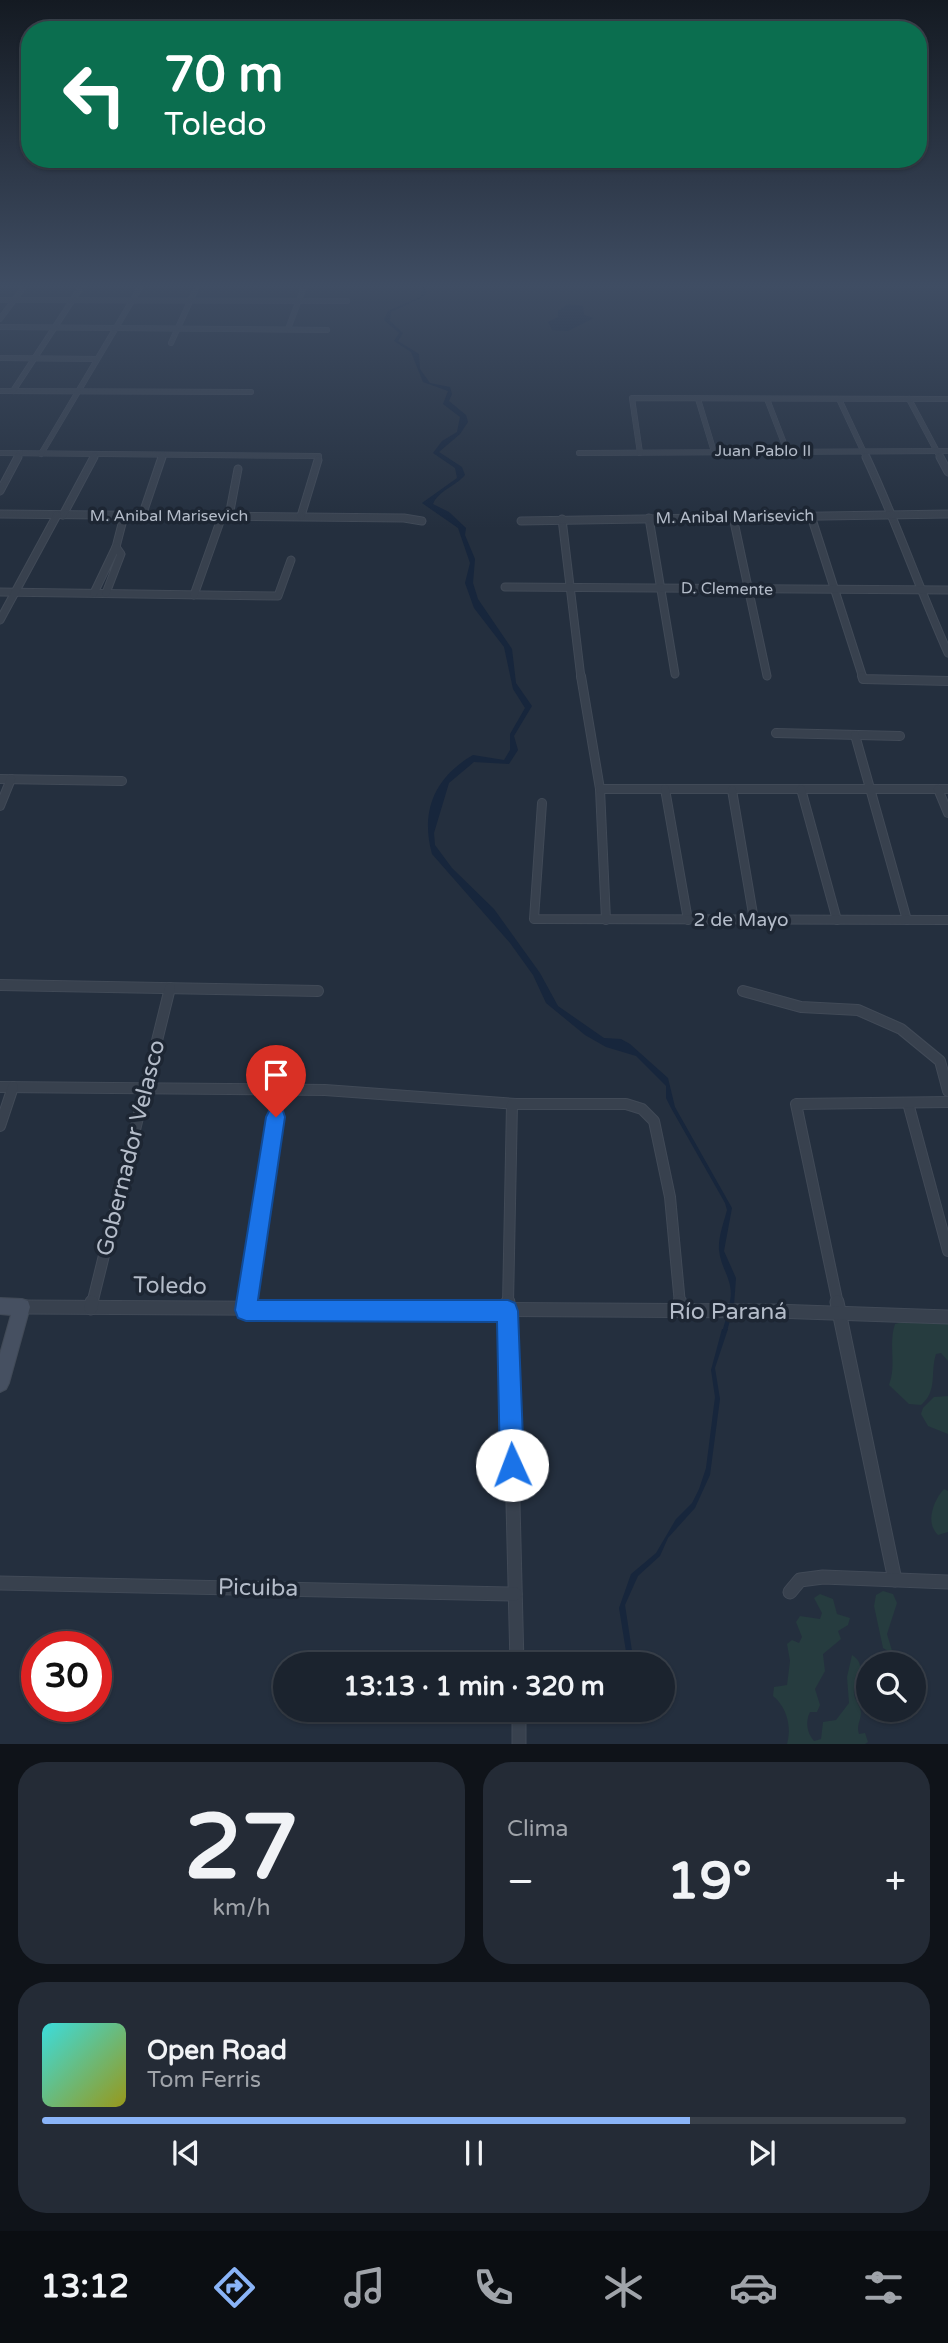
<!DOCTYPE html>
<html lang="es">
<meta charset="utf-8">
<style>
:root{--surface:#1b232e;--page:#242b36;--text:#f1f3f6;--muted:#a0a4aa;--line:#39404a;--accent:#8ab4f8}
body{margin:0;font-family:"Varela Round",sans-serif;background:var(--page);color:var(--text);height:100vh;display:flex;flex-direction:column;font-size:26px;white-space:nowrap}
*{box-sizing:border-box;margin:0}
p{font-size:23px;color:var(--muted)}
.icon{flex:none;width:38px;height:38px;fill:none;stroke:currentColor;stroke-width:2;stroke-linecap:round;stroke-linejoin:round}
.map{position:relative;height:1744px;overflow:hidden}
.details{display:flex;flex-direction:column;gap:18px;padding:18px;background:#0f1319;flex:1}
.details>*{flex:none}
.banner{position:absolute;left:21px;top:21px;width:906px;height:147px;border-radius:28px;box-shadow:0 2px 5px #0004,0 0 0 2px var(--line);background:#0b6e4f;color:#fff;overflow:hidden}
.buttons{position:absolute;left:856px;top:1652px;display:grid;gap:14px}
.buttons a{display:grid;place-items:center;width:70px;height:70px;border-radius:50%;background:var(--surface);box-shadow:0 2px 5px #0004,0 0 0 2px var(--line);font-size:35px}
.speed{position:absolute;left:21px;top:1631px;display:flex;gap:14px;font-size:35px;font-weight:700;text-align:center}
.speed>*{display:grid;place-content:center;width:91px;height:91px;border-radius:50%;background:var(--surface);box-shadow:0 2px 5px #0004,0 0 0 2px var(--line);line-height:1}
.speed .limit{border:10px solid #d22;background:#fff;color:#111}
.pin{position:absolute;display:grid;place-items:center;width:60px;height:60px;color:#fff;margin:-72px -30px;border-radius:50% 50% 50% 0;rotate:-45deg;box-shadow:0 0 7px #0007}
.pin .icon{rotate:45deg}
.me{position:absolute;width:77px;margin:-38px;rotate:358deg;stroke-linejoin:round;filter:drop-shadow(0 0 5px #0008)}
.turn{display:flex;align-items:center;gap:24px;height:147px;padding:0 28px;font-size:32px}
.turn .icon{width:91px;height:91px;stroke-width:2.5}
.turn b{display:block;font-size:49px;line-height:60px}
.big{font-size:52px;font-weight:800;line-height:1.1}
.details .tile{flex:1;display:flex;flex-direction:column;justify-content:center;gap:10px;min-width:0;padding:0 24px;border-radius:28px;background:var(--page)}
.details .dial{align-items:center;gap:0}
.dial b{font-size:91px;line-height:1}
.song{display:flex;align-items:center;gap:21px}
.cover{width:84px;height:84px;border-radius:10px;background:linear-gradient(135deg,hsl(180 70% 55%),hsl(60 70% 35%))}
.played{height:7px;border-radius:4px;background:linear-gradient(90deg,var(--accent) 75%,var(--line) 75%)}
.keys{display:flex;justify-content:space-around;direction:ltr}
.heat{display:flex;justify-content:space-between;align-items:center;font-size:38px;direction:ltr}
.details .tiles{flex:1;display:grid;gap:18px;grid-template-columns:1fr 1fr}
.tile:last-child{grid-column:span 2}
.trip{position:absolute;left:273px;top:1652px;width:402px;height:70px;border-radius:35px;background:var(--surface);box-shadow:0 2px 5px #0004,0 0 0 2px var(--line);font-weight:800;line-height:70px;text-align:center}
.tabs{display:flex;height:112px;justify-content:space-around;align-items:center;background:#0b0e12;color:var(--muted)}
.tabs .icon{width:49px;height:49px}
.tabs .current{color:var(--accent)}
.tabs b{font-size:32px;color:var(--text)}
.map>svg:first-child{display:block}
</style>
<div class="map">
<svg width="948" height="1745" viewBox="0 0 948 1745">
<rect width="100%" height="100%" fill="#242f3e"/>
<g fill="#263c3f">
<path d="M 948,1319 L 948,1361 L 941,1353 L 936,1354 C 930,1372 938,1391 921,1405 L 909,1404 L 889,1385 C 897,1364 888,1345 895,1324 L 911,1320 Z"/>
<path d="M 948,1396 L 948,1434 L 928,1426 L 921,1414 L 923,1408 L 934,1397 Z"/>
<path d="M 944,1489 L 948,1491 L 948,1532 L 938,1535 C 925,1523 933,1501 944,1489 Z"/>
<path d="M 883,1591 L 893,1594 L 897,1603 L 887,1634 L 893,1654 L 883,1648 L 874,1606 L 876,1595 Z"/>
<path d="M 820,1594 L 833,1599 L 837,1614 L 850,1618 L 848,1625 L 838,1631 L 841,1639 L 823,1654 L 825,1671 L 815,1689 L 820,1705 L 817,1712 L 810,1712 C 805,1722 807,1733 814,1741 L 821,1739 L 823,1722 L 836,1720 L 849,1703 L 847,1677 L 852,1655 C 868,1666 856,1676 854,1690 C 853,1699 860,1704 861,1712 C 861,1721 856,1725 859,1734 L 865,1733 L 868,1742 L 865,1744 L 787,1744 C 792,1728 787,1707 773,1696 L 774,1687 L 787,1685 L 790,1661 L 787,1644 L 792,1640 L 799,1643 L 802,1637 L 796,1622 L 800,1616 L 820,1619 L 822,1613 L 814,1598 Z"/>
</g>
<g fill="#17263c">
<path d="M 423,284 L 428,284 L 425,296 L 391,312 L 390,321 L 403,333 L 398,341 L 419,354 L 420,369 L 430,383 L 450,387 L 452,394 L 449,401 L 466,415 L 468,422 L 460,434 L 439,452 L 462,467 L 465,475 C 456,486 438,491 433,504 L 449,512 L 466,528 L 465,535 L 475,559 L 473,583 L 478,599 L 512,649 L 516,683 L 532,706 L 514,736 L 518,750 L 509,764 L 474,762 L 449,783 L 434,833 L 435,845 L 452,868 L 494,909 L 540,973 L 558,1006 L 604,1038 L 621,1039 L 630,1044 L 668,1078 L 675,1107 L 732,1208 L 724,1251 L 736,1278 L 734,1305 L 729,1305 C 736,1282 721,1271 719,1250 C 718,1237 724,1222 727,1210 L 725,1203 L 671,1108 L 666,1098 L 666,1086 L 636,1056 L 606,1047 L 585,1035 L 546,1003 L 533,975 L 510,943 L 432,854 C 420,811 435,777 473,755 L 504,760 L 510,750 L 510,734 L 525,708 L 513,689 L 504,647 L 474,608 L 465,583 L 470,563 L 458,528 L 422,503 L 457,478 L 455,468 L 433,453 L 442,441 L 457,432 L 460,417 L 443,404 L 448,391 L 423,382 L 411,352 L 394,341 L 399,333 L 384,320 L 388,311 L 420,297 Z"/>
<path d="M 568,304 L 583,306 L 584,315 L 594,318 L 568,331 L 552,330 L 548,322 L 558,317 L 558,311 Z"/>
<path d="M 722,1329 L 728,1329 L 715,1368 L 720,1399 L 710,1475 L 695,1508 L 668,1538 L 660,1556 L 638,1576 L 625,1605 L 634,1664 L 628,1664 L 619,1608 L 631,1574 L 656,1553 L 676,1519 L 692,1503 L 699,1489 L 706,1468 L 715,1397 L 711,1370 Z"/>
</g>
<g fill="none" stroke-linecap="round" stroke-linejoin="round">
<path stroke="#17263c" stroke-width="4.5" d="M 725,1330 L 729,1316"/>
<defs>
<g id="minor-far4">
<path d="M 0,300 L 347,301"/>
<path d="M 0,319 L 26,284"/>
<path d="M 0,327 L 327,330"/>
<path d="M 288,329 L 305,284"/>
<path d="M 171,343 L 198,284"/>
<path d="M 0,358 L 97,359"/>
<path d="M 0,391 L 251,392"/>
<path d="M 13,391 L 83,284"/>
<path d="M 698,399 L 714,452"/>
<path d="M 767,399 L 787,451"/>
<path d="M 839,399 L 867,459"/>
<path d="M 909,399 L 941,459"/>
<path d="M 0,453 L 319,456"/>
<path d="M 579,453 L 948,451"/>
<path d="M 640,453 L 632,398 L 948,399"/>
<path d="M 41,454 L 142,284"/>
<path d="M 17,459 L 20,453"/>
<path d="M 93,459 L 95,455"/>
<path d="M 162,459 L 163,455"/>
</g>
<g id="minor-far3">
<path d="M 866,457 C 896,521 919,588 948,653"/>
<path d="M 940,457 L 948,472"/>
<path d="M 0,491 L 18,457"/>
<path d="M 0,514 L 404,518 L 422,521"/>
<path d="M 63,515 L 94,457"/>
<path d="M 142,516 L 162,457"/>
<path d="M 229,516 L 238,469"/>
<path d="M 301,516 L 318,460"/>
<path d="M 811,516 L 863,678"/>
<path d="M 733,517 L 767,676"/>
<path d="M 649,518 L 675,674"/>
<path d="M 562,519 L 581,678"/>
<path d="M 521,521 L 948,514"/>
<path d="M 116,547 L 124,516"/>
<path d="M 505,587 L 948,590"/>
<path d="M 0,592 L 278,596 L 291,560"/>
<path d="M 94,593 L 116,547 L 121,554 L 106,593"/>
<path d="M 194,595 L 222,516"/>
<path d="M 0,620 L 57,515"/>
</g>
<g id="minor-far2">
<path d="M 581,676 L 600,789 L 606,920"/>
<path d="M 862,676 L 863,679 L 948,681"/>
<path d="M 776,733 L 900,736"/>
<path d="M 855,735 L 907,920"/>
<path d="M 0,779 L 122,781"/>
<path d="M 600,789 L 948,789"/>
<path d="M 665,789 L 688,920"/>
<path d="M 801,789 L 837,920"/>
<path d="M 938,789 L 948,813"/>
<path d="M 732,790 L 754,920"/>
<path d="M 542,803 L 534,919 L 948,920"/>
<path d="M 0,806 L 11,779"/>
</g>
<g id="minor-far1">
<path d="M 0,985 L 318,991"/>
<path d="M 743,991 L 801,1007 L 858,1010 L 901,1029 L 940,1061 L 948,1091"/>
<path d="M 0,1087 L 325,1090 L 516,1104"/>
<path d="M 908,1103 L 948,1251"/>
<path d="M 0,1126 L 13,1087"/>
<path d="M 92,1304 L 170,988"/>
<path d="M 247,1304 L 280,1090"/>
<path d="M 508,1304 L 512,1104 L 626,1104 L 642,1109 L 654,1121 L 670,1197 L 680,1304"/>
<path d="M 838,1304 L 796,1104 L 948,1102"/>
</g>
<g id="minor">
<path d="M 508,1302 L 517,1664"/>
<path d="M 680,1302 L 681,1311"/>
<path d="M 837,1302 L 895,1580"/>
<path d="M 22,1307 L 774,1311 L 948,1317"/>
<path d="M 91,1308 L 92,1302"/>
<path d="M 246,1310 L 247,1302"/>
<path d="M 0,1583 L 515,1594"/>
<path d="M 790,1592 L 800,1580 L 823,1577 L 948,1582"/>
<path d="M 519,1710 L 519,1745"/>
</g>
<path id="secondary" d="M 0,1298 L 22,1299 L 28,1301 L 30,1307 L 9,1383 L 6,1389 L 0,1392 L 0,1354 L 11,1315 L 0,1314 Z"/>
</defs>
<use href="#minor-far4" stroke="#414a57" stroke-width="6"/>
<use href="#minor-far3" stroke="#414a57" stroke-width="9"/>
<use href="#minor-far2" stroke="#414a57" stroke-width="10"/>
<use href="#minor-far1" stroke="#414a57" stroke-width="12"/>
<use href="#minor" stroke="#414a57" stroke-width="15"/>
<use href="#secondary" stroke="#414a57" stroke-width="2"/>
<use href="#minor-far4" stroke="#38414e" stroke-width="5"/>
<use href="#minor-far3" stroke="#38414e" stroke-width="7"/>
<use href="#minor-far2" stroke="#38414e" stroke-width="8"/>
<use href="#minor-far1" stroke="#38414e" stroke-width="10"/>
<use href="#minor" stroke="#38414e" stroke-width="13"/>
<use href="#secondary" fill="#465061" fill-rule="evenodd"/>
</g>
<linearGradient id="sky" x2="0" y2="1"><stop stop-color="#141a22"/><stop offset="0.54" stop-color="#3f4d63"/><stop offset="1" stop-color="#3f4d63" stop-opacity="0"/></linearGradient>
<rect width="948" height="529" fill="url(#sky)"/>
<path fill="#1a73e8" stroke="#114b97" stroke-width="2" d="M 276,1108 L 283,1111 L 285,1117 L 258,1300 L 508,1300 L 515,1303 L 518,1311 L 524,1465 L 520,1474 L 512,1477 L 504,1474 L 500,1465 L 497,1322 L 246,1321 L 238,1318 L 235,1310 L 266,1117 L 269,1111 Z"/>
<g text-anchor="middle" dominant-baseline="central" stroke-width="7" stroke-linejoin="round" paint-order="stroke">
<g font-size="16" fill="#b4bcc9" stroke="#1d2633">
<text x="763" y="451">Juan Pablo II</text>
<text x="169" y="516">M. Anibal Marisevich</text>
<text transform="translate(735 517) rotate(-1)">M. Anibal Marisevich</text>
<text transform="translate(727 589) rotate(1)">D. Clemente</text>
</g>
<g font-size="19" fill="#b4bcc9" stroke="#1d2633">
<text x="741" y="920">2 de Mayo</text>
</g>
<g font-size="23" fill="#b4bcc9" stroke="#1d2633">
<text transform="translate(131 1148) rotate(-76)">Gobernador Velasco</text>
<text transform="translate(170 1286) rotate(1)">Toledo</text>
<text x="728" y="1312">Río Paraná</text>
<text transform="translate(258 1588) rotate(1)">Picuiba</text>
</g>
</g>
</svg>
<div class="buttons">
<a><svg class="icon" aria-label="search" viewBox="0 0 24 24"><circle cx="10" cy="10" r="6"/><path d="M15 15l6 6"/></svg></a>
</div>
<div class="speed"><div class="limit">30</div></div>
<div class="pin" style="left:276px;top:1117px;background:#d93025"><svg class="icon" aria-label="arrive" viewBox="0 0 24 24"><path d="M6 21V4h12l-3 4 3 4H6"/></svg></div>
<svg class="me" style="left:512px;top:1465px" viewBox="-20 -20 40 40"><circle r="19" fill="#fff"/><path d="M0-13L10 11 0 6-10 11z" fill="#1a73e8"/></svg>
<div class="trip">13:13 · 1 min · 320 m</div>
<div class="banner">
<div class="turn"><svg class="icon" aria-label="left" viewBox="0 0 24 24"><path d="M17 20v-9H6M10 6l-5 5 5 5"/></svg><div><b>70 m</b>Toledo</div></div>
</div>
</div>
<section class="details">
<div class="tiles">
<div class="tile dial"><b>27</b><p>km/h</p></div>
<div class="tile"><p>Clima</p>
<div class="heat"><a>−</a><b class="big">19°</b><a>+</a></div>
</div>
<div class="tile">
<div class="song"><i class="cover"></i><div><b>Open Road</b><p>Tom Ferris</p></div></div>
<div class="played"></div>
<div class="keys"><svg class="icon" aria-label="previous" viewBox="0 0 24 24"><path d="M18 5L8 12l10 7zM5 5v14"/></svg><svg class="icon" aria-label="pause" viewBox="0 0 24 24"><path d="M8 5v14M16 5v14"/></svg><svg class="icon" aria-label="next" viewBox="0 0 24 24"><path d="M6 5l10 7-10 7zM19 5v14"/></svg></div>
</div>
</div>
</section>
<nav class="tabs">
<b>13:12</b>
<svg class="icon current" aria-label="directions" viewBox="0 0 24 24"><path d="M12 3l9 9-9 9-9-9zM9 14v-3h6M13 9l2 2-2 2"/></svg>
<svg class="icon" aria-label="music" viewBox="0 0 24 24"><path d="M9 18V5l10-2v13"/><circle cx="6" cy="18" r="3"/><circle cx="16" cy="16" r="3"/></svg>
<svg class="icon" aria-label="phone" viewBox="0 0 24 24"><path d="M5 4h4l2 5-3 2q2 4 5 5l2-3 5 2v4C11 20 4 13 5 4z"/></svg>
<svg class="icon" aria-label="climate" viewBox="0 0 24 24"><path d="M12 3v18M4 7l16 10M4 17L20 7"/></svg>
<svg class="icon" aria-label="car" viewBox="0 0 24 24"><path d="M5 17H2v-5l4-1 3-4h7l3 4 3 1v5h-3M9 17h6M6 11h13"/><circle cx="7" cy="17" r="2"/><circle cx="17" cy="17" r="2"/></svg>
<svg class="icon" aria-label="filters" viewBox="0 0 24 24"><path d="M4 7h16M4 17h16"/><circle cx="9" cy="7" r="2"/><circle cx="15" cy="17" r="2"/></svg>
</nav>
